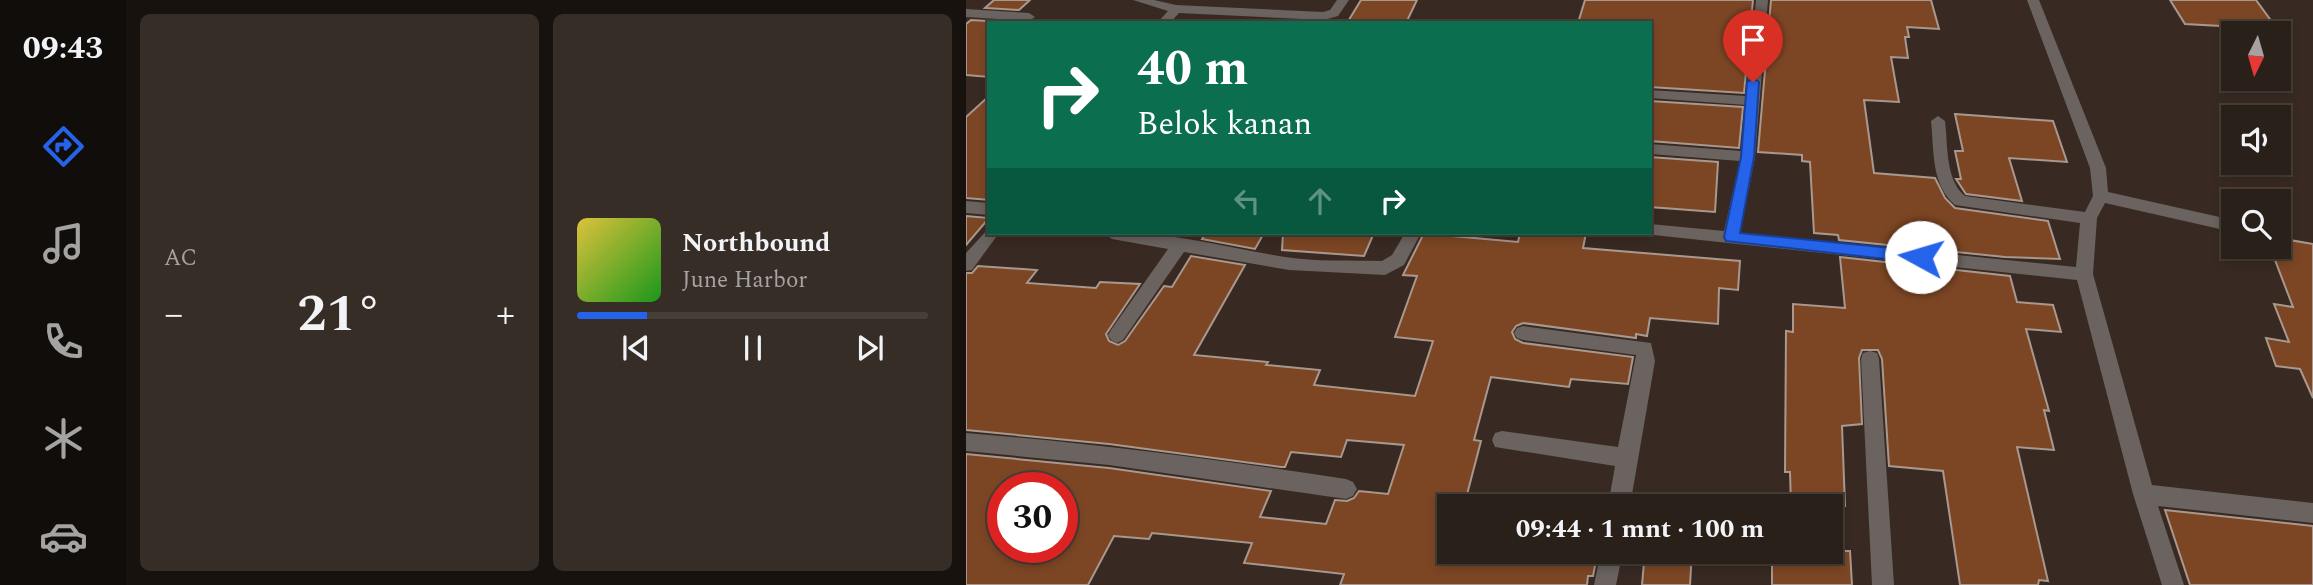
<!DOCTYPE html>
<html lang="id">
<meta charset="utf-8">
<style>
:root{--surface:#2a201a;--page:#362d27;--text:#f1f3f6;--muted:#a5a3a2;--line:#463e39;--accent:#2563eb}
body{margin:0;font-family:Spectral,serif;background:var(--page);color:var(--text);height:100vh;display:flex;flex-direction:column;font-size:26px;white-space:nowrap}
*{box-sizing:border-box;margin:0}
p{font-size:23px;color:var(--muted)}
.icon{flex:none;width:38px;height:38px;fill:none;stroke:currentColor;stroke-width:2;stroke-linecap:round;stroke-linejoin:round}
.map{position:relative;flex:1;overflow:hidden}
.panel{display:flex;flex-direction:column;gap:14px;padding:14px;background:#17120e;width:840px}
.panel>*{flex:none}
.hud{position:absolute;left:21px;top:21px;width:665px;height:214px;border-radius:0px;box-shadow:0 4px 10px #0003,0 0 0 2px var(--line);background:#0b6e4f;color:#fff;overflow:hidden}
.needle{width:46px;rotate:185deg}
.buttons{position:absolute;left:1255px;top:21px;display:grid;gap:14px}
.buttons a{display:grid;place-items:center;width:70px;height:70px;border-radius:0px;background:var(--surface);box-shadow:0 4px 10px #0003,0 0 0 2px var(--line);font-size:35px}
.speed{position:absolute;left:21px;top:472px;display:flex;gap:14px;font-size:35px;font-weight:700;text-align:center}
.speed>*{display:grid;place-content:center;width:91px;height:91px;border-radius:50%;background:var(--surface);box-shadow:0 4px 10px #0003,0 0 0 2px var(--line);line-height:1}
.speed .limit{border:10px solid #d22;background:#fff;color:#111}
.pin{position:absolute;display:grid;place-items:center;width:60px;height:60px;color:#fff;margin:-72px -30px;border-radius:50% 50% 50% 0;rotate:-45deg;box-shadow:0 0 7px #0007}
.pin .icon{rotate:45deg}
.me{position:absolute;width:77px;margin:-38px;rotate:276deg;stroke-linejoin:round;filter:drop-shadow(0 0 5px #0008)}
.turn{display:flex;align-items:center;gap:24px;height:147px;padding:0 35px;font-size:32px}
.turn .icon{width:91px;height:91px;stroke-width:2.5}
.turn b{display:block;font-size:49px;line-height:60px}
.lanes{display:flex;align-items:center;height:66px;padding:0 35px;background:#0003;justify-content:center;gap:35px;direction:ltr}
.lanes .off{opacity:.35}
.big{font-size:52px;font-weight:700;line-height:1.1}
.panel .tile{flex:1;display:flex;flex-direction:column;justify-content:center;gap:10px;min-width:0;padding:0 24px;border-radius:10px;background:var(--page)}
.song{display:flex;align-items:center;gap:21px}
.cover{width:84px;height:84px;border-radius:10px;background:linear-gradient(135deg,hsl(50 70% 55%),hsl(120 70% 35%))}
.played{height:7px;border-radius:4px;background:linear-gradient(90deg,var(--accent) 20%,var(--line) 20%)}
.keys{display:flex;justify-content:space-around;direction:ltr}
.heat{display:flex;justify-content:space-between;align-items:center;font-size:38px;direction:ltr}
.panel .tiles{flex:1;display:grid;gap:14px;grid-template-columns:repeat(2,1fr)}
.trip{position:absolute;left:471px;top:494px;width:406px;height:70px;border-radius:0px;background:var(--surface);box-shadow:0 4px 10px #0003,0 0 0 2px var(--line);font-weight:700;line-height:70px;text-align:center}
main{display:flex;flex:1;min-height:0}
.menu{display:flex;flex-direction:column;width:126px;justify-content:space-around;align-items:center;background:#110d0a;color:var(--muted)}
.menu .icon{width:49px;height:49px}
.menu .on{color:var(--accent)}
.menu b{font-size:32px;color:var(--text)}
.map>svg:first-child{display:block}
</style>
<main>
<nav class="menu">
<b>09:43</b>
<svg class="icon on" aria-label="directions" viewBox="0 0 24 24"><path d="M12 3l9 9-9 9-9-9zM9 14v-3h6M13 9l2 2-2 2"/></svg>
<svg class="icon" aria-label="music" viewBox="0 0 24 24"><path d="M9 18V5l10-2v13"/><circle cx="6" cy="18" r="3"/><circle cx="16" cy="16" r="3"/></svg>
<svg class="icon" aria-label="phone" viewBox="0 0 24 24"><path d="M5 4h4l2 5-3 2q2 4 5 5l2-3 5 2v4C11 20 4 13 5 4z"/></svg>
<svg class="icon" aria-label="climate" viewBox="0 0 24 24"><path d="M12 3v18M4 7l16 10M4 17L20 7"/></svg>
<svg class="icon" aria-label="car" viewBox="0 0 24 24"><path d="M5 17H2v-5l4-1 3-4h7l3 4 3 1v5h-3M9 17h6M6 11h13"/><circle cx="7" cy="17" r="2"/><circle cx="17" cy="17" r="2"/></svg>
</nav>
<section class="panel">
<div class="tiles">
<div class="tile"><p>AC</p>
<div class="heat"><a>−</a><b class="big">21°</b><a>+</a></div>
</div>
<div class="tile">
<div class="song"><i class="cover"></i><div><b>Northbound</b><p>June Harbor</p></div></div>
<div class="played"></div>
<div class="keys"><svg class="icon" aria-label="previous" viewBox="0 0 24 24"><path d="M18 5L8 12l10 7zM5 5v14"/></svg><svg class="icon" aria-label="pause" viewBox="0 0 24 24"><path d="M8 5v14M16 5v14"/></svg><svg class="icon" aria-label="next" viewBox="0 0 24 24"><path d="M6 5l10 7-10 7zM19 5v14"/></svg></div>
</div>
</div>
</section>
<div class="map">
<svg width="1347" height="585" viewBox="0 0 1347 585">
<rect width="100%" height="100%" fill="#382a22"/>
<g fill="#7c4624" stroke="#a9988e" stroke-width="2" fill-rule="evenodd">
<path d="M 28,0 L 64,0 L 53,10 L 19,8 Z"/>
<path d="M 395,0 L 451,0 L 440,23 L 381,23 Z"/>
<path d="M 619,0 L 787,0 L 778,93 L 684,87 L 684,23 L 612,23 Z"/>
<path d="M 805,0 L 965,0 L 973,29 L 941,27 L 943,37 L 939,37 L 942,58 L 925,57 L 933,102 L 898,100 L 908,173 L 969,178 L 979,198 L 989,208 L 1082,221 L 1094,259 L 1039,257 L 873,240 L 872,235 L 848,233 L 844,162 L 836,161 L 836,155 L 792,152 Z"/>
<path d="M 1204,0 L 1290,0 L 1314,33 L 1259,31 L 1255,26 L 1219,24 Z"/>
<path d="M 5,20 L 39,22 L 23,23 L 23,77 L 0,75 L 0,24 Z"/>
<path d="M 23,96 L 23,200 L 0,198 L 0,117 Z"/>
<path d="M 684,101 L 777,107 L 773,148 L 684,141 Z"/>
<path d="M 989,114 L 1087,121 L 1101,162 L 1043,158 L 1056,201 L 1000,194 L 990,179 L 995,179 L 989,151 L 997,151 Z"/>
<path d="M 684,157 L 752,162 L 749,212 L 684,207 Z"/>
<path d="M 0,216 L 23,218 L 0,245 Z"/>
<path d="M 240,233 L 298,233 L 289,249 L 236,239 Z"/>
<path d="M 317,233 L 408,233 L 398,256 L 316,250 Z"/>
<path d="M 458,233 L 488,233 L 487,236 L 552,242 L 554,233 L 620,233 L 617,248 L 774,261 L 772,290 L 753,288 L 752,324 L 684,318 L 681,336 L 670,334 L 670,338 L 557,323 L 550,326 L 546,332 L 549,339 L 557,343 L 667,357 L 662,384 L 605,379 L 603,387 L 525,377 L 508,440 L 515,441 L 498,506 L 483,506 L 483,551 L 632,551 L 627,576 L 622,576 L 621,585 L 374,585 L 378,574 L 278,563 L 286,543 L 186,533 L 183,539 L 148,536 L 122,585 L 0,585 L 0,454 L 143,468 L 305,491 L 294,517 L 360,524 L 369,500 L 381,501 L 388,498 L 393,491 L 422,494 L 438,445 L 381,440 L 375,457 L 325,452 L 319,467 L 315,467 L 143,444 L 0,430 L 0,273 L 6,273 L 12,266 L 71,270 L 61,283 L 130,288 L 134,282 L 174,284 L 140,334 L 143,341 L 152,345 L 159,341 L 198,286 L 206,287 L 225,256 L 279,265 L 228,355 L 302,362 L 300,365 L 354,370 L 348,385 L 449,396 L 467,341 L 429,337 L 451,276 L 437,275 ZM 37,488 L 96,488 L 96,548 L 37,548 Z"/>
<path d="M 1312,238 L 1347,244 L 1347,398 L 1334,369 L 1310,366 L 1300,338 L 1323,342 L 1308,304 L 1327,307 L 1304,247 L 1312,247 Z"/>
<path d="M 874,257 L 1044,276 L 1051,302 L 1087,305 L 1095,332 L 1060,329 L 1083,411 L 1078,410 L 1088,450 L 1051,447 L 1082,581 L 1073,580 L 1072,585 L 994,585 L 977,471 L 923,466 L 916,359 L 912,350 L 896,350 L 893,358 L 896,424 L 876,426 L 879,506 L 825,506 L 824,472 L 819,472 L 820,331 L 827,332 L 827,304 L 879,308 Z"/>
<path d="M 1199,510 L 1347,526 L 1347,585 L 1224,585 Z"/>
<path d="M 679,551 L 726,551 L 724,585 L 676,585 Z"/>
<path d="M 806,551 L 884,551 L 886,585 L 806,585 Z"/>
</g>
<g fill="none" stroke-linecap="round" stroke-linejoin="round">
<g fill="#6a635f" fill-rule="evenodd">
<path d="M 167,0 L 188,0 L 210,5 L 357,12 L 364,10 L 371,0 L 383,0 L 372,16 L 358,20 L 213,13 L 204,23 L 191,23 L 202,11 Z"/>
<path d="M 790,0 L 802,0 L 789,157 L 774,233 L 1110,267 L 1114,223 L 989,205 C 965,185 968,150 965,121 L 972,116 L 979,121 C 982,144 979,180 999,196 L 1119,212 L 1127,196 L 1124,168 L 1061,0 L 1073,0 L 1140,168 L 1142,192 L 1267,220 L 1267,232 L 1139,203 L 1131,218 L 1127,274 L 1186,485 L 1347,503 L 1347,523 L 1192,506 L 1218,585 L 1196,585 L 1167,494 L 1111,280 L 678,234 L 684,233 L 684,224 L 758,231 L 774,161 L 684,154 L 684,144 L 775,151 L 780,105 L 684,98 L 684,90 L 780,96 Z"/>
<path d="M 0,9 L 63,13 L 69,17 L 63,21 L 0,17 Z"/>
<path d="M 0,201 L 23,203 L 23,215 L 0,213 Z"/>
<path d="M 23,228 L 23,233 L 33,233 L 6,270 L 0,271 L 0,253 Z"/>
<path d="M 138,233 C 199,230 258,247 319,257 C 350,262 384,260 416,261 L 426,255 L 439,233 L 455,233 L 438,265 L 419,275 L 323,270 L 218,252 L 157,340 L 151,343 L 145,340 L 142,335 L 145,330 L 202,249 L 146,239 Z"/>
<path d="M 557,326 L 685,343 L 689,361 L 664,506 L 642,506 L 649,466 L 529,447 L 526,440 L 529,433 L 536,431 L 652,447 L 670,355 L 557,340 L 551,338 L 548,333 L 551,328 Z"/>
<path d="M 904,351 L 911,353 L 913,359 L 928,585 L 906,585 L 895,359 L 897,353 Z"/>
<path d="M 0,433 C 127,443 254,460 380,479 L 387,482 L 391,489 L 387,496 L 380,499 L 143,465 L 0,451 Z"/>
<path d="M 635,551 L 657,551 L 650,585 L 628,585 Z"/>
</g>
</g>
<path fill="#2563eb" stroke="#184099" stroke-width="2" d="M 787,78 L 793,82 L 788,157 L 774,233 L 955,251 L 963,257 L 961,261 L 955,263 L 760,241 L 758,237 L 775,157 L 781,82 Z"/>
</svg>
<div class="buttons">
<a><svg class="needle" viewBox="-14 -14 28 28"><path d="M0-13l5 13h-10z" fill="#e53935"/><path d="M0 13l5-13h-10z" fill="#a5a3a2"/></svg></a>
<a><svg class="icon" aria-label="sound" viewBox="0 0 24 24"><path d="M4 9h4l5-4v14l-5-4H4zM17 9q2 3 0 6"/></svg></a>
<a><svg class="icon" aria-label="search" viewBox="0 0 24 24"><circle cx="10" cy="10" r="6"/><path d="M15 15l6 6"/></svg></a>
</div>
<div class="speed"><div class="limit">30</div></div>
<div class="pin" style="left:787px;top:82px;background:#d93025"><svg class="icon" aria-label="arrive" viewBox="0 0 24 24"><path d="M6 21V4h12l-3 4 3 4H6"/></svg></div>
<svg class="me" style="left:955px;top:257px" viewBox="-20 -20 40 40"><circle r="19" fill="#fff"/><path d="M0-13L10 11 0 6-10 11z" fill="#2563eb"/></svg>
<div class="trip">09:44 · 1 mnt · 100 m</div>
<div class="hud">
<div class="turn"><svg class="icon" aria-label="right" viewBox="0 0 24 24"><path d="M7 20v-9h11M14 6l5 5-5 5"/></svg><div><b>40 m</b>Belok kanan</div></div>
<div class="lanes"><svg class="icon off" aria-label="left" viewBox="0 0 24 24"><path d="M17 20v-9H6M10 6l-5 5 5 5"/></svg><svg class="icon off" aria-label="ahead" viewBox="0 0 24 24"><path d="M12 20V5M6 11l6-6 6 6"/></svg><svg class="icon" aria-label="right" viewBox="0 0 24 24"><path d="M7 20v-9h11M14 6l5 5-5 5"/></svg></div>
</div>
</div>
</main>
